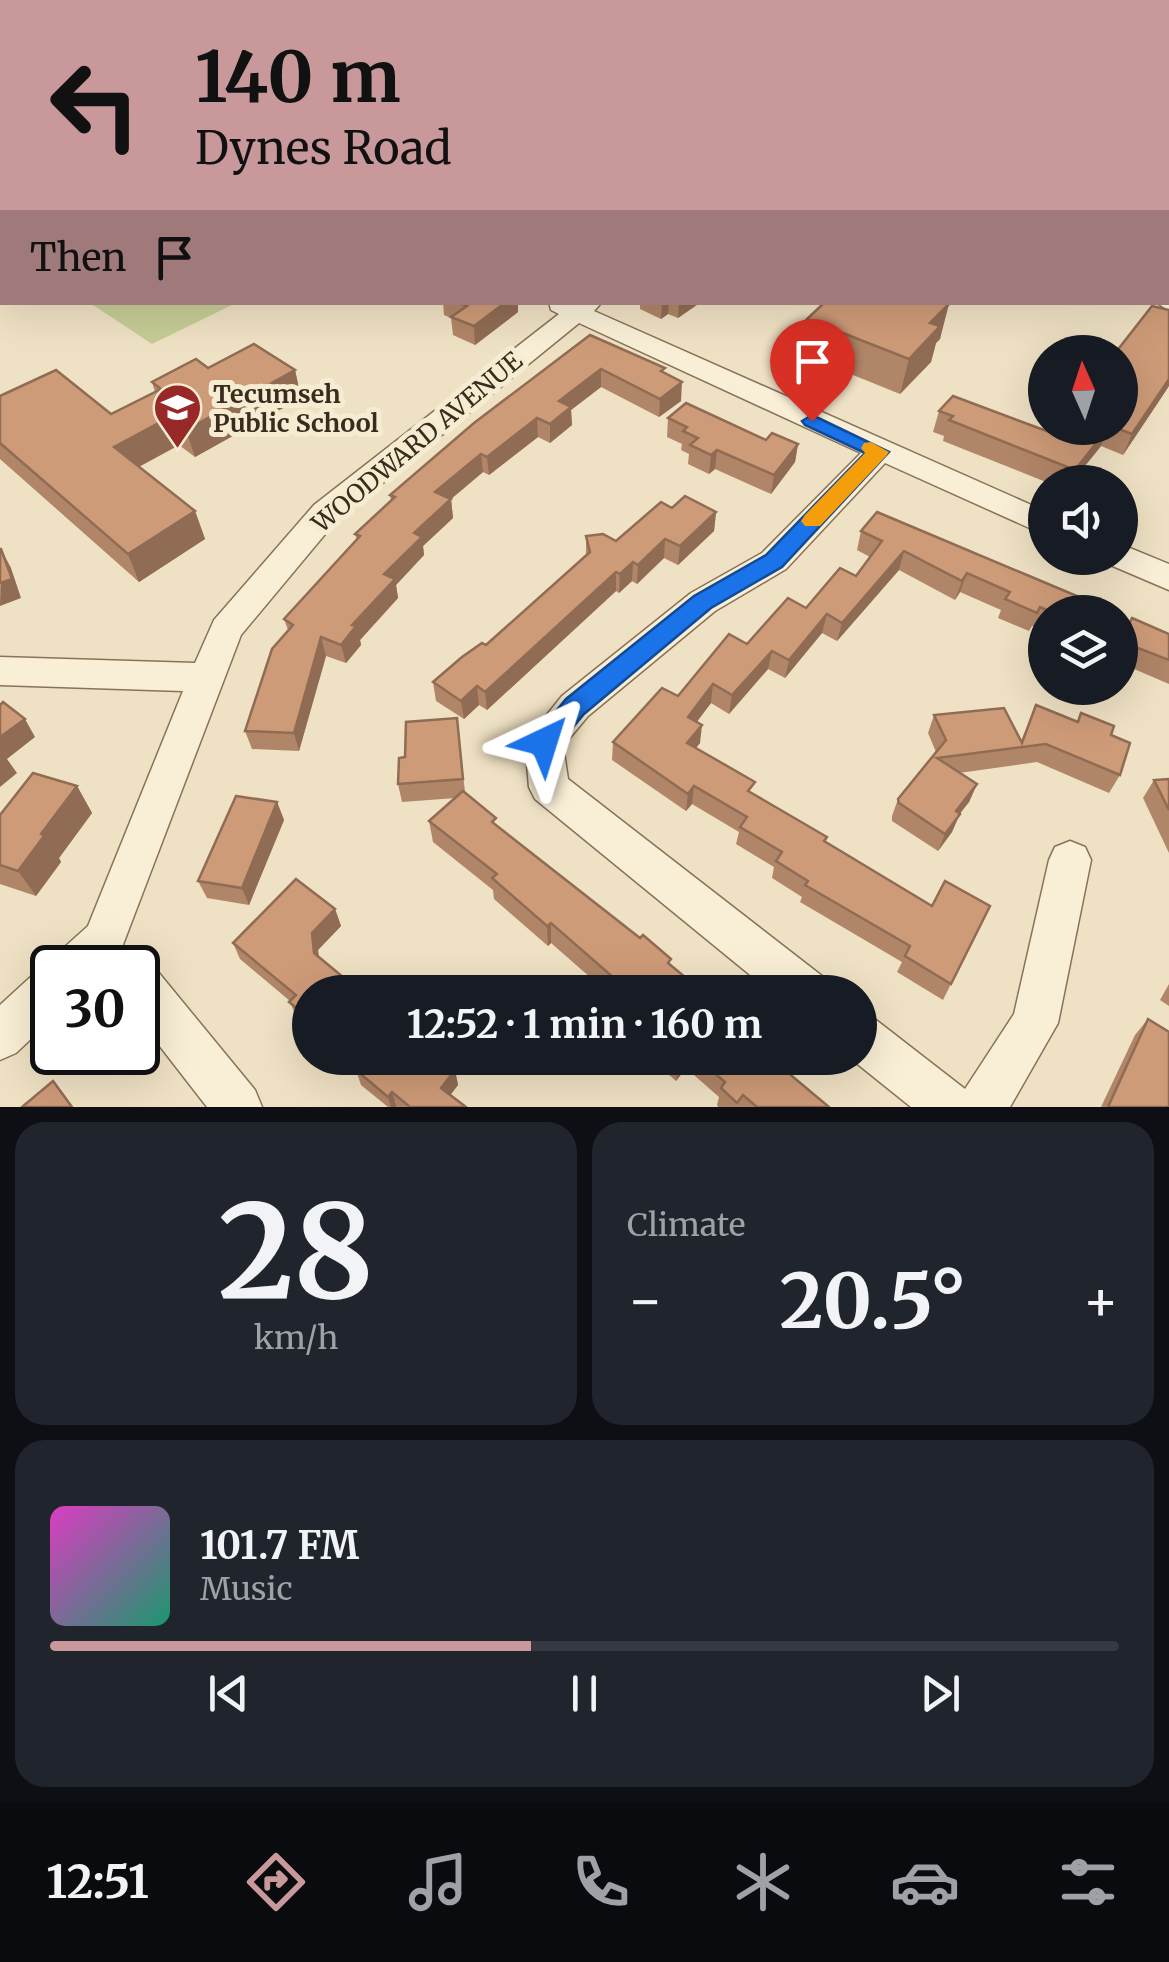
<!DOCTYPE html>
<meta charset="utf-8">
<style>
:root{--surface:#171b24;--page:#20242c;--text:#f1f3f6;--muted:#9ea1a6;--line:#363941;--accent:#c9989a}
body{margin:0;font-family:Merriweather,serif;background:var(--page);color:var(--text);height:100vh;display:flex;flex-direction:column;font-size:38px;white-space:nowrap}
*{box-sizing:border-box;margin:0}
p{font-size:32px;color:var(--muted)}
.icon{flex:none;width:55px;height:55px;fill:none;stroke:currentColor;stroke-width:2;stroke-linecap:round;stroke-linejoin:round}
.map{position:relative;height:1107px;overflow:hidden}
.side{display:flex;flex-direction:column;gap:15px;padding:15px;background:#0d0f14;flex:1}
.side>*{flex:none}
.hud{position:absolute;left:0px;top:0px;width:1170px;height:305px;box-shadow:0 10px 40px #0002;background:#c9989a;color:#111;overflow:hidden}
.needle{width:65px;rotate:357deg}
.tools{position:absolute;left:1028px;top:335px;display:grid;gap:20px}
.tools a{display:grid;place-items:center;width:110px;height:110px;border-radius:50%;background:var(--surface);box-shadow:0 10px 40px #0002;font-size:50px}
.speed{position:absolute;left:30px;top:945px;display:flex;gap:20px;font-size:50px;font-weight:700;text-align:center}
.speed>*{display:grid;place-content:center;width:130px;height:130px;border-radius:50%;background:var(--surface);box-shadow:0 10px 40px #0002;line-height:1}
.speed .limit{border:5px solid #111;border-radius:15px;background:#fff;color:#111}
.pin{position:absolute;display:grid;place-items:center;width:85px;height:85px;color:#fff;margin:-102px -42px;border-radius:50% 50% 50% 0;rotate:-45deg;box-shadow:0 0 10px #0007}
.pin .icon{rotate:45deg}
.me{position:absolute;width:110px;margin:-55px;rotate:41deg;stroke-linejoin:round;filter:drop-shadow(0 0 8px #0008)}
.turn{display:flex;align-items:center;gap:35px;height:210px;padding:0 30px;font-size:45px}
.turn .icon{width:130px;height:130px;stroke-width:2.5}
.turn b{display:block;font-size:70px;line-height:85px}
.then{display:flex;align-items:center;height:95px;padding:0 30px;background:#0003;gap:20px;font-size:38px}
.big{font-size:75px;font-weight:700;line-height:1.1}
.side .widget{flex:1;display:flex;flex-direction:column;justify-content:center;gap:15px;min-width:0;padding:0 35px;border-radius:30px;background:var(--page)}
.side .dial{align-items:center;gap:0}
.dial b{font-size:130px;line-height:1}
.song{display:flex;align-items:center;gap:30px}
.cover{width:120px;height:120px;border-radius:15px;background:linear-gradient(135deg,hsl(310 70% 55%),hsl(160 70% 35%))}
.played{height:10px;border-radius:5px;background:linear-gradient(90deg,var(--accent) 45%,var(--line) 45%)}
.keys{display:flex;justify-content:space-around;direction:ltr}
.heat{display:flex;justify-content:space-between;align-items:center;font-size:55px;direction:ltr}
.side .tiles{flex:1;display:grid;gap:15px;grid-template-columns:1fr 1fr}
.widget:last-child{grid-column:span 2}
.trip{position:absolute;left:292px;top:975px;width:585px;height:100px;border-radius:50px;background:var(--surface);box-shadow:0 10px 40px #0002;font-weight:700;line-height:100px;text-align:center}
.tabs{display:flex;height:160px;justify-content:space-around;align-items:center;background:#090b0e;color:var(--muted)}
.tabs .icon{width:70px;height:70px}
.tabs .selected{color:var(--accent)}
.tabs b{font-size:45px;color:var(--text)}
.map>svg:first-child{display:block}
</style>
<div class="map">
<svg width="1169" height="1107" viewBox="0 0 1169 1107">
<rect width="100%" height="100%" fill="#efe1c3"/>
<path fill="#c7cd96" d="M 90,303 L 236,303 L 152,344 Z"/>
<g fill="none" stroke-linecap="round" stroke-linejoin="round">
<defs>
<g id="minor">
<path d="M 2,72 L 2,84 L 0,85 L 0,73 Z"/>
<path d="M 1168,294 L 1169,295 L 1169,311 L 1156,302 L 1168,302 Z"/>
<path d="M 549,302 L 602,302 L 594,311 L 1045,511 L 1045,535 L 885,463 L 786,569 L 715,611 L 588,716 L 563,746 L 568,779 L 822,976 L 828,992 L 771,992 L 535,799 L 529,787 L 525,742 L 562,696 L 691,593 L 762,553 L 861,453 L 579,323 L 336,521 L 241,635 L 119,955 L 106,968 L 52,968 L 52,1019 L 16,1053 L 0,1060 L 0,1005 L 36,972 L 53,966 L 58,953 L 88,926 L 183,691 L 0,685 L 0,657 L 195,663 L 214,620 L 314,505 L 559,314 L 551,310 Z"/>
<path d="M 1120,544 L 1169,564 L 1169,590 L 1108,564 L 1105,558 L 1120,558 Z"/>
<path d="M 1070,841 L 1085,847 L 1091,860 L 1058,1023 L 1010,1107 L 911,1107 L 850,1058 L 860,1058 L 860,1013 L 876,1020 L 965,1089 L 1014,1014 L 1049,860 L 1055,847 Z"/>
<path d="M 138,961 L 154,967 L 255,1090 L 262,1107 L 207,1107 L 138,1018 L 138,968 L 122,968 Z"/>
</g>
</defs>
<use href="#minor" stroke="#897259" stroke-width="3"/>
<use href="#minor" fill="#f9efd6" fill-rule="evenodd"/>
</g>
<g fill="#b18567">
<path d="M 268,0 L 490,0 L 497,2 L 272,2 Z"/>
<path d="M 606,0 L 1003,0 L 999,2 L 614,2 Z"/>
<path d="M 1169,79 L 1169,175 L 1168,174 L 1168,80 Z"/>
<path d="M 443,302 L 518,302 L 518,312 L 475,345 L 453,335 L 451,318 L 444,315 Z"/>
<path d="M 640,302 L 701,302 L 678,318 L 668,314 L 661,319 L 640,309 Z"/>
<path d="M 821,302 L 946,302 L 940,339 L 936,343 L 931,362 L 900,394 L 801,354 L 807,319 L 820,307 Z"/>
<path d="M 590,335 L 664,373 L 681,401 L 659,417 L 601,387 L 571,410 L 572,425 L 550,443 L 538,437 L 489,475 L 483,472 L 451,499 L 453,518 L 423,546 L 424,555 L 396,585 L 398,598 L 360,640 L 361,645 L 346,663 L 326,656 L 299,751 L 252,749 L 245,731 L 288,630 L 284,619 L 357,540 L 355,534 L 391,501 L 390,495 Z"/>
<path d="M 208,368 L 295,370 L 301,398 L 195,457 L 179,445 L 139,467 L 195,511 L 205,539 L 139,582 L 0,459 L 0,396 L 111,414 L 155,392 L 152,382 Z"/>
<path d="M 1169,386 L 1123,455 L 1101,446 L 1072,482 L 1046,482 L 943,441 L 944,436 L 933,432 L 939,411 L 1052,433 L 1057,428 L 1120,428 Z"/>
<path d="M 668,418 L 766,440 L 798,444 L 795,462 L 771,494 L 715,469 L 709,474 L 688,464 L 689,454 L 681,450 L 682,444 L 667,437 Z"/>
<path d="M 672,508 L 716,512 L 714,531 L 678,565 L 664,558 L 637,584 L 632,581 L 619,593 L 616,591 L 487,710 L 479,705 L 464,719 L 436,701 L 433,682 L 486,645 L 586,555 L 586,536 L 616,541 Z"/>
<path d="M 861,531 L 1086,612 L 1045,612 L 1045,632 L 1032,626 L 1029,631 L 998,618 L 1001,610 L 960,592 L 955,600 L 899,570 L 837,641 L 822,633 L 785,678 L 768,669 L 729,714 L 711,703 L 697,722 L 700,743 L 696,748 L 752,793 L 827,837 L 825,842 L 932,906 L 990,906 L 943,1000 L 897,972 L 902,962 L 800,902 L 802,897 L 772,878 L 774,867 L 736,844 L 739,832 L 692,804 L 686,811 L 612,760 L 613,742 L 678,696 L 747,644 L 856,576 L 870,557 L 857,550 Z"/>
<path d="M 1169,634 L 1169,684 L 1120,663 L 1120,641 Z"/>
<path d="M 1036,705 L 1077,721 L 1081,713 L 1111,735 L 1120,775 L 1109,793 L 1037,762 L 959,773 L 977,784 L 969,802 L 959,814 L 952,832 L 938,851 L 892,821 L 892,816 L 898,799 L 936,752 L 928,733 L 934,715 L 1021,741 Z"/>
<path d="M 457,718 L 465,792 L 497,826 L 703,992 L 607,992 L 551,943 L 548,946 L 494,899 L 493,890 L 433,842 L 429,821 L 456,798 L 402,802 L 398,784 L 405,757 Z"/>
<path d="M 1169,779 L 1169,853 L 1143,798 L 1154,780 Z"/>
<path d="M 77,786 L 92,813 L 59,858 L 61,862 L 36,896 L 0,884 L 0,815 Z"/>
<path d="M 277,802 L 284,820 L 249,905 L 207,898 L 198,881 Z"/>
<path d="M 335,909 L 341,926 L 318,950 L 319,957 L 310,992 L 310,1029 L 296,1017 L 290,1001 L 240,959 L 233,943 Z"/>
<path d="M 1169,984 L 1169,1006 L 1160,1000 Z"/>
<path d="M 1148,1019 L 1169,1107 L 1101,1107 L 1135,1035 Z"/>
<path d="M 344,1058 L 439,1058 L 455,1070 L 458,1085 L 450,1095 L 466,1107 L 388,1107 L 361,1085 L 356,1070 L 357,1068 Z"/>
<path d="M 650,1058 L 779,1058 L 777,1064 L 829,1107 L 718,1107 L 717,1105 L 719,1097 L 686,1068 L 676,1081 Z"/>
</g>
<g fill="#906c54">
<path d="M 985,0 L 1003,0 L 999,2 L 980,2 Z"/>
<path d="M 506,302 L 518,302 L 518,312 L 475,345 L 474,326 Z"/>
<path d="M 662,302 L 669,302 L 668,314 L 661,319 Z"/>
<path d="M 679,302 L 701,302 L 678,318 Z"/>
<path d="M 949,304 L 940,339 L 936,343 L 931,362 L 900,394 L 909,359 L 930,323 Z"/>
<path d="M 601,369 L 601,387 L 571,410 L 572,425 L 550,443 L 550,424 L 559,401 Z"/>
<path d="M 295,370 L 301,398 L 195,457 L 186,430 Z"/>
<path d="M 1169,379 L 1169,386 L 1123,455 L 1132,434 Z"/>
<path d="M 682,382 L 681,401 L 659,417 L 660,399 Z"/>
<path d="M 170,417 L 179,445 L 125,474 L 114,447 Z"/>
<path d="M 537,418 L 538,437 L 489,475 L 487,457 Z"/>
<path d="M 1108,428 L 1101,446 L 1072,482 L 1069,482 L 1075,470 Z"/>
<path d="M 798,444 L 795,462 L 771,494 L 774,475 Z"/>
<path d="M 717,450 L 715,469 L 709,474 L 711,455 Z"/>
<path d="M 481,454 L 483,472 L 451,499 L 453,518 L 423,546 L 424,555 L 396,585 L 398,598 L 360,640 L 361,645 L 346,663 L 341,645 L 384,574 L 414,533 L 435,492 Z"/>
<path d="M 195,511 L 205,539 L 139,582 L 128,554 Z"/>
<path d="M 716,512 L 714,531 L 678,565 L 680,546 Z"/>
<path d="M 665,539 L 664,558 L 637,584 L 638,565 Z"/>
<path d="M 1,549 L 11,568 L 21,598 L 0,606 Z"/>
<path d="M 904,551 L 899,570 L 837,641 L 842,623 Z"/>
<path d="M 633,562 L 632,581 L 619,593 L 620,574 Z"/>
<path d="M 616,572 L 616,591 L 487,710 L 485,692 Z"/>
<path d="M 967,573 L 960,592 L 955,600 L 962,581 Z"/>
<path d="M 827,614 L 822,633 L 785,678 L 789,660 Z"/>
<path d="M 321,637 L 326,656 L 299,751 L 294,733 Z"/>
<path d="M 772,651 L 768,669 L 729,714 L 732,695 Z"/>
<path d="M 713,684 L 711,703 L 686,735 L 688,717 Z"/>
<path d="M 477,686 L 479,705 L 464,719 L 461,701 Z"/>
<path d="M 25,719 L 35,737 L 7,759 L 17,773 L 0,787 L 0,737 Z"/>
<path d="M 702,725 L 700,743 L 685,761 L 687,743 Z"/>
<path d="M 977,784 L 969,802 L 948,829 L 956,811 Z"/>
<path d="M 77,786 L 92,813 L 59,858 L 61,862 L 36,896 L 18,871 L 41,834 Z"/>
<path d="M 694,786 L 692,804 L 686,811 L 688,794 Z"/>
<path d="M 277,802 L 284,820 L 249,905 L 242,888 Z"/>
<path d="M 960,814 L 952,832 L 938,851 L 945,834 Z"/>
<path d="M 335,909 L 341,926 L 318,950 L 320,970 L 314,953 L 312,933 Z"/>
<path d="M 551,923 L 551,943 L 548,946 L 547,926 Z"/>
<path d="M 683,1058 L 688,1058 L 686,1068 L 676,1081 L 679,1063 Z"/>
<path d="M 455,1070 L 458,1085 L 445,1102 L 441,1088 Z"/>
<path d="M 392,1092 L 396,1106 L 396,1107 L 391,1107 L 388,1097 Z"/>
</g>
<g fill="#ce9b78" stroke="#906c54" stroke-width="2.5">
<path d="M 321,0 L 490,0 L 497,2 L 330,2 Z"/>
<path d="M 648,0 L 985,0 L 980,2 L 657,2 Z"/>
<path d="M 1058,0 L 1169,0 L 1169,29 L 1168,28 L 1168,2 L 1054,2 Z"/>
<path d="M 1169,79 L 1169,147 L 1168,146 L 1168,80 Z"/>
<path d="M 456,302 L 506,302 L 474,326 L 451,317 L 467,306 Z"/>
<path d="M 825,302 L 946,302 L 949,304 L 930,323 L 940,326 L 909,359 L 807,319 Z"/>
<path d="M 1152,306 L 1169,310 L 1169,379 L 1132,434 L 1116,428 L 1120,428 L 1120,352 L 1116,352 Z"/>
<path d="M 590,335 L 665,368 L 661,371 L 682,382 L 660,399 L 601,369 L 559,401 L 571,407 L 550,424 L 537,418 L 487,457 L 481,454 L 435,492 L 451,499 L 414,533 L 422,537 L 384,574 L 395,579 L 352,625 L 356,626 L 341,645 L 321,637 L 294,733 L 245,731 L 272,649 L 293,625 L 284,619 L 360,536 L 355,534 L 395,497 L 390,495 L 474,423 Z"/>
<path d="M 254,344 L 295,370 L 186,430 L 170,417 L 114,447 L 195,511 L 128,554 L 0,443 L 0,396 L 56,370 L 111,414 L 161,389 L 152,382 L 196,359 L 208,368 Z"/>
<path d="M 953,396 L 1052,433 L 1057,428 L 1108,428 L 1075,470 L 949,420 L 953,416 L 939,411 Z"/>
<path d="M 686,403 L 766,440 L 772,433 L 798,444 L 774,475 L 717,450 L 711,455 L 690,445 L 698,438 L 683,431 L 687,427 L 668,418 Z"/>
<path d="M 685,496 L 716,512 L 680,546 L 665,539 L 638,565 L 633,562 L 620,574 L 616,572 L 485,692 L 477,686 L 461,701 L 433,682 L 462,657 L 482,643 L 486,645 L 590,552 L 586,536 L 603,534 L 616,541 L 661,502 L 672,508 Z"/>
<path d="M 877,512 L 1091,602 L 1086,612 L 1052,612 L 1040,607 L 1037,613 L 1005,599 L 1010,592 L 967,573 L 962,581 L 904,551 L 842,623 L 827,614 L 789,660 L 772,651 L 732,695 L 713,684 L 688,717 L 702,725 L 687,743 L 755,782 L 748,791 L 827,837 L 824,841 L 932,906 L 945,881 L 990,906 L 951,984 L 905,956 L 910,946 L 805,885 L 808,881 L 776,861 L 782,852 L 740,827 L 747,817 L 694,786 L 688,794 L 613,742 L 662,688 L 678,696 L 729,634 L 747,644 L 788,598 L 806,608 L 840,568 L 856,576 L 882,541 L 861,531 Z"/>
<path d="M 0,549 L 1,549 L 12,579 L 0,583 Z"/>
<path d="M 1132,618 L 1169,634 L 1169,660 L 1120,641 Z"/>
<path d="M 3,702 L 25,719 L 0,737 L 0,705 Z"/>
<path d="M 1036,705 L 1078,722 L 1081,713 L 1114,726 L 1111,735 L 1130,743 L 1120,775 L 1046,744 L 937,758 L 977,784 L 956,811 L 960,814 L 945,834 L 899,803 L 898,799 L 946,740 L 934,715 L 1004,708 L 1022,743 Z"/>
<path d="M 457,718 L 463,779 L 398,784 L 399,758 L 405,757 L 406,722 Z"/>
<path d="M 33,773 L 77,786 L 41,834 L 44,836 L 18,871 L 0,865 L 0,815 Z"/>
<path d="M 1169,779 L 1169,810 L 1154,780 Z"/>
<path d="M 463,791 L 496,818 L 492,822 L 640,938 L 643,935 L 671,959 L 668,963 L 703,992 L 630,992 L 551,923 L 547,926 L 492,878 L 497,874 L 429,821 Z"/>
<path d="M 236,796 L 277,802 L 242,888 L 198,881 Z"/>
<path d="M 296,879 L 335,909 L 312,933 L 314,953 L 361,992 L 310,992 L 310,1019 L 289,1002 L 296,995 L 233,943 Z"/>
<path d="M 1148,1019 L 1169,1032 L 1169,1107 L 1108,1107 Z"/>
<path d="M 356,1058 L 439,1058 L 455,1070 L 441,1088 L 466,1107 L 410,1107 L 392,1092 L 388,1097 L 356,1070 L 362,1062 Z"/>
<path d="M 697,1058 L 777,1058 L 774,1061 L 829,1107 L 757,1107 L 743,1095 L 737,1103 L 721,1088 L 725,1082 Z"/>
<path d="M 53,1081 L 72,1107 L 22,1107 Z"/>
</g>
<path fill="#1a73e8" stroke="#114b97" stroke-width="2.5" d="M 812,415 L 889,452 L 782,567 L 711,608 L 584,714 L 554,750 L 544,753 L 535,750 L 531,742 L 566,699 L 694,596 L 766,555 L 865,453 L 805,425 L 802,421 Z"/>
<path fill="#f59e0b" d="M 871,442 L 889,452 L 886,456 L 820,526 L 805,526 L 801,521 L 805,515 L 865,453 L 861,448 L 864,443 Z"/>
<defs>
<symbol id="school-pin" viewBox="-11 -11 22 30"><path d="M0 17L-7.5 6A9.5 9.5 0 1 1 7.5 6Z" fill="#992829" stroke="#f6ecd2"/><path d="M0-5L7-2L0 1L-7-2ZM-4 1L0 2.5L4 1V4Q0 6-4 4Z" fill="#fff"/></symbol>
</defs>
<g fill-rule="evenodd">
<use href="#school-pin" x="150" y="380" width="55" height="75"/>
</g>
<g text-anchor="middle" dominant-baseline="central" stroke-width="10" stroke-linejoin="round" paint-order="stroke">
<g font-size="25" font-weight="bold" fill="#392b1e" stroke="#f6ecd2" text-anchor="start">
<text x="213" y="394">Tecumseh<tspan x="213" dy="29">Public School</tspan></text>
</g>
<g font-size="25" fill="#392b1e" stroke="#f6ecd2">
<text transform="translate(417 442) rotate(-40)">WOODWARD AVENUE</text>
</g>
</g>
</svg>
<div class="tools">
<a><svg class="needle" viewBox="-14 -14 28 28"><path d="M0-13l5 13h-10z" fill="#e53935"/><path d="M0 13l5-13h-10z" fill="#9ea1a6"/></svg></a>
<a><svg class="icon" aria-label="sound" viewBox="0 0 24 24"><path d="M4 9h4l5-4v14l-5-4H4zM17 9q2 3 0 6"/></svg></a>
<a><svg class="icon" aria-label="layers" viewBox="0 0 24 24"><path d="M12 4l9 5-9 5-9-5zM3 14l9 5 9-5"/></svg></a>
</div>
<div class="speed"><div class="limit">30</div></div>
<div class="pin" style="left:812px;top:421px;background:#d93025"><svg class="icon" aria-label="arrive" viewBox="0 0 24 24"><path d="M6 21V4h12l-3 4 3 4H6"/></svg></div>
<svg class="me" style="left:544px;top:742px" viewBox="-20 -20 40 40"><path d="M0-17L14 15 0 8-14 15z" fill="#1a73e8" stroke="#fff" stroke-width="4"/></svg>
<div class="trip">12:52 · 1 min · 160 m</div>
<div class="hud">
<div class="turn"><svg class="icon" aria-label="left" viewBox="0 0 24 24"><path d="M17 20v-9H6M10 6l-5 5 5 5"/></svg><div><b>140 m</b>Dynes Road</div></div>
<div class="then">Then<svg class="icon" aria-label="arrive" viewBox="0 0 24 24"><path d="M6 21V4h12l-3 4 3 4H6"/></svg></div>
</div>
</div>
<section class="side">
<div class="tiles">
<div class="widget dial"><b>28</b><p>km/h</p></div>
<div class="widget"><p>Climate</p>
<div class="heat"><a>−</a><b class="big">20.5°</b><a>+</a></div>
</div>
<div class="widget">
<div class="song"><i class="cover"></i><div><b>101.7 FM</b><p>Music</p></div></div>
<div class="played"></div>
<div class="keys"><svg class="icon" aria-label="previous" viewBox="0 0 24 24"><path d="M18 5L8 12l10 7zM5 5v14"/></svg><svg class="icon" aria-label="pause" viewBox="0 0 24 24"><path d="M8 5v14M16 5v14"/></svg><svg class="icon" aria-label="next" viewBox="0 0 24 24"><path d="M6 5l10 7-10 7zM19 5v14"/></svg></div>
</div>
</div>
</section>
<nav class="tabs">
<b>12:51</b>
<svg class="icon selected" aria-label="directions" viewBox="0 0 24 24"><path d="M12 3l9 9-9 9-9-9zM9 14v-3h6M13 9l2 2-2 2"/></svg>
<svg class="icon" aria-label="music" viewBox="0 0 24 24"><path d="M9 18V5l10-2v13"/><circle cx="6" cy="18" r="3"/><circle cx="16" cy="16" r="3"/></svg>
<svg class="icon" aria-label="phone" viewBox="0 0 24 24"><path d="M5 4h4l2 5-3 2q2 4 5 5l2-3 5 2v4C11 20 4 13 5 4z"/></svg>
<svg class="icon" aria-label="climate" viewBox="0 0 24 24"><path d="M12 3v18M4 7l16 10M4 17L20 7"/></svg>
<svg class="icon" aria-label="car" viewBox="0 0 24 24"><path d="M5 17H2v-5l4-1 3-4h7l3 4 3 1v5h-3M9 17h6M6 11h13"/><circle cx="7" cy="17" r="2"/><circle cx="17" cy="17" r="2"/></svg>
<svg class="icon" aria-label="filters" viewBox="0 0 24 24"><path d="M4 7h16M4 17h16"/><circle cx="9" cy="7" r="2"/><circle cx="15" cy="17" r="2"/></svg>
</nav>
